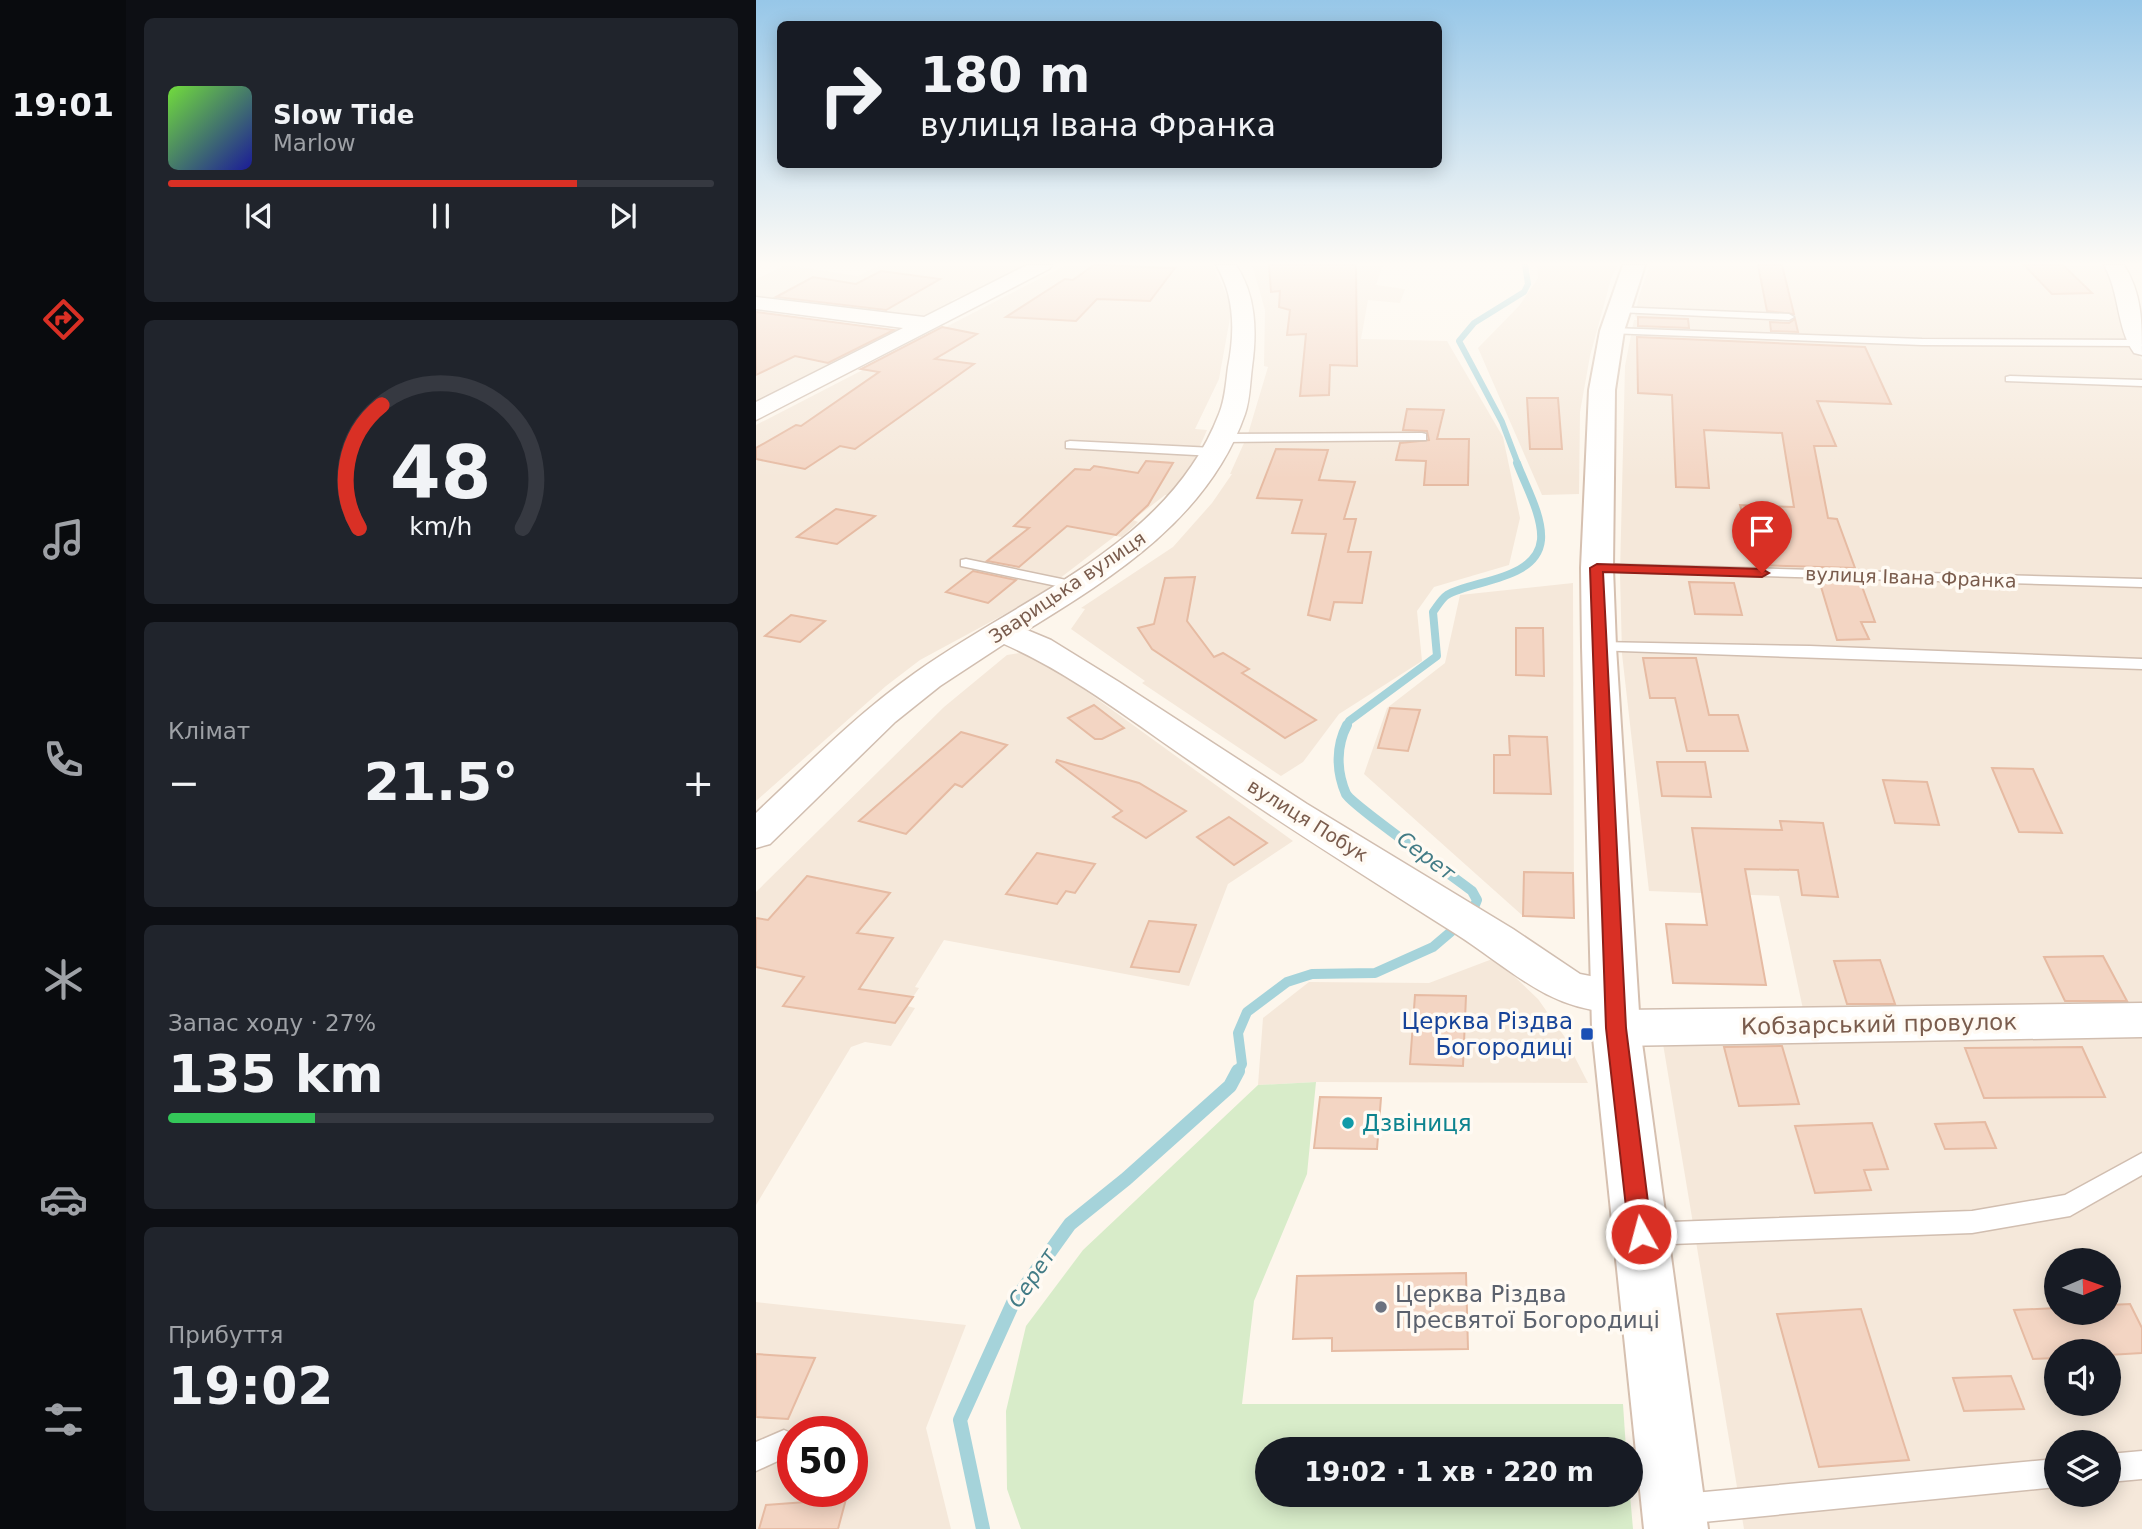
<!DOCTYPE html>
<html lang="uk">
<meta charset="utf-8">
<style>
:root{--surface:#171b24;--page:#20242c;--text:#f1f3f6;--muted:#9ea1a6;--line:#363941;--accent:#d93025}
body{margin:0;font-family:"DejaVu Sans",sans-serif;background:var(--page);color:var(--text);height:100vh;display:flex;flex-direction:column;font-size:26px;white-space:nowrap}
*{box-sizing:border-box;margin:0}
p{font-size:23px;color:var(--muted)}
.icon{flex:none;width:38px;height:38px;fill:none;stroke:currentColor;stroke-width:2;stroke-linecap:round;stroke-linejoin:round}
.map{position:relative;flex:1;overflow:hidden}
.details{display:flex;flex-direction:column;gap:18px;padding:18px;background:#0d0f14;width:630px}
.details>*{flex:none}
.top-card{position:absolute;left:21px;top:21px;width:665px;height:147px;border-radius:10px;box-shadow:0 4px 18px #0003;background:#171b24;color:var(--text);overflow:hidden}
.needle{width:46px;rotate:88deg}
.fabs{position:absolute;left:1288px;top:1248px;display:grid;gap:14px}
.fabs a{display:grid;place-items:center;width:77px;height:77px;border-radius:50%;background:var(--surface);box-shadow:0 4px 18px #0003;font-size:35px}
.speed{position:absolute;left:21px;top:1416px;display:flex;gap:14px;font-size:35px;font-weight:700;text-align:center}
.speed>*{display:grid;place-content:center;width:91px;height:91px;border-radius:50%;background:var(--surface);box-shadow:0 4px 18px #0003;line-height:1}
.speed .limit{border:10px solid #d22;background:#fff;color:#111}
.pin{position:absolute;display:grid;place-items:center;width:60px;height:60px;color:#fff;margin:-72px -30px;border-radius:50% 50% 50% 0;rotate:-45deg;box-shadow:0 0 7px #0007}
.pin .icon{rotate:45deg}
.me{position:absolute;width:77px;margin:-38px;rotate:353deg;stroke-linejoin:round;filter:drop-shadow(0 0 5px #0008)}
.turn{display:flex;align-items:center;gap:24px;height:147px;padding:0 28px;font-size:32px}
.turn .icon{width:91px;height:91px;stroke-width:2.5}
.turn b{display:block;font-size:49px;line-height:60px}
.big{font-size:52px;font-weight:700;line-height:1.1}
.details .widget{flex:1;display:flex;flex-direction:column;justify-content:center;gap:10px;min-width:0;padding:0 24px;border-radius:10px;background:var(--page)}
.details .dial{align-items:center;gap:0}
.dial svg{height:182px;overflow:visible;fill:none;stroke:var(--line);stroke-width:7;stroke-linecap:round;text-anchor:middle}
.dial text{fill:var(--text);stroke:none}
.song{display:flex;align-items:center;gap:21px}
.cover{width:84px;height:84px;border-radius:10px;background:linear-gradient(135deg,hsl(100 70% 55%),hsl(240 70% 35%))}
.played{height:7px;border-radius:4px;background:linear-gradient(90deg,var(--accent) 75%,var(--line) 75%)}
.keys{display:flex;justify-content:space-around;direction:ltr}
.heat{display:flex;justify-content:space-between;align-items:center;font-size:38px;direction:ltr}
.charge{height:10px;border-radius:5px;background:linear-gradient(90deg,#34c759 27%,var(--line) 0)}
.trip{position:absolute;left:499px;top:1437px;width:388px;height:70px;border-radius:35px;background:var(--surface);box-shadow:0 4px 18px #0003;font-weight:700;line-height:70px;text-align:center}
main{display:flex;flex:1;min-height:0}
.tab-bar{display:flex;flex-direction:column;width:126px;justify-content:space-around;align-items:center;background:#090b0e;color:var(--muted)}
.tab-bar .icon{width:49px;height:49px}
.tab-bar .active{color:var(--accent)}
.tab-bar b{font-size:32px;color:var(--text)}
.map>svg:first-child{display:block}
</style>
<main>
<nav class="tab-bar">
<b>19:01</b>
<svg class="icon active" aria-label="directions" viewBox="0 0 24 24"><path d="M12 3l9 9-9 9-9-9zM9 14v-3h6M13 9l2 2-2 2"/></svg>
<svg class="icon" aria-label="music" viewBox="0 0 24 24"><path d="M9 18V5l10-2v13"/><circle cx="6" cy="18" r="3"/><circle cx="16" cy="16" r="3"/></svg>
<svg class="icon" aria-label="phone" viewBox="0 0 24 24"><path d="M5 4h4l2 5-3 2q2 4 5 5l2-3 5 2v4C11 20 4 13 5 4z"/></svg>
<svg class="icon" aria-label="climate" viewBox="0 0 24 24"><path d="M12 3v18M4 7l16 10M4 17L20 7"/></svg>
<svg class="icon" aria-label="car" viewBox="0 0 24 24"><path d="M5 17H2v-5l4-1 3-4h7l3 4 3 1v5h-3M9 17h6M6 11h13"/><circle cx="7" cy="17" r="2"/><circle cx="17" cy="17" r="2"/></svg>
<svg class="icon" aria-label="filters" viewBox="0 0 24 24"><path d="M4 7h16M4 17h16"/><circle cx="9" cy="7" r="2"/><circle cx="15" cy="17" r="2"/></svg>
</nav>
<section class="details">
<div class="widget">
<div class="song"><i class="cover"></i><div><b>Slow Tide</b><p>Marlow</p></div></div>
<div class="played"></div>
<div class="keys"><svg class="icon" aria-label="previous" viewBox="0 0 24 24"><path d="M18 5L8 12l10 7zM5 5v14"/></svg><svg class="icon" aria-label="pause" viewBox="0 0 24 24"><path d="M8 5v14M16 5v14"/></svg><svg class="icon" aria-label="next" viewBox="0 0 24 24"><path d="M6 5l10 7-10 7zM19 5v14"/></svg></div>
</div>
<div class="widget dial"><svg viewBox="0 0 100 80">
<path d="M14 69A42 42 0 1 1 86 69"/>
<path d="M14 69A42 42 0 0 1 24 15" stroke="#d93025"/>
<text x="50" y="56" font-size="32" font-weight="700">48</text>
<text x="50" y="72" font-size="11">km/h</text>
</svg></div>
<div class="widget"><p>Клімат</p>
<div class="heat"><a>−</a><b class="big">21.5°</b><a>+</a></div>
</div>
<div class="widget"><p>Запас ходу · 27%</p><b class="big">135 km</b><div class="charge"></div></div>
<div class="widget"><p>Прибуття</p><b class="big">19:02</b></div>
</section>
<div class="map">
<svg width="1386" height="1529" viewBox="0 0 1386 1529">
<rect width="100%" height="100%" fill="#fdf6ec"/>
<g fill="#f5e8da" fill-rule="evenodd">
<path d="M 30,265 L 102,276 L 124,265 L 274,265 L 210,297 L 202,297 L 195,301 L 197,303 L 168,318 L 0,299 L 0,279 Z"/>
<path d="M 310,265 L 456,265 L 459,270 L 476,307 L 463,379 L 439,429 L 451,430 L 437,462 L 415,496 L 409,495 L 377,520 L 382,522 L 366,537 L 359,536 L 295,585 L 299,587 L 164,660 L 130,686 L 0,801 L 0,425 Z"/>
<path d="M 496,265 L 627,265 L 620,285 L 649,289 L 644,303 L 612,300 L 605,339 L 691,341 L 747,437 L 764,518 L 753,565 L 678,587 L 661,611 L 666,661 L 583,714 L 547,762 L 525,776 L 386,683 L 389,681 L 315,629 L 329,609 L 325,608 L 417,547 L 456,503 L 476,474 L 474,474 L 488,443 L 494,438 L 492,434 L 512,367 L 508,366 L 509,310 Z"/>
<path d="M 781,265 L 862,265 L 855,279 L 834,356 L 824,412 L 823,494 L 786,495 L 722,348 L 763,306 L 782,278 Z"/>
<path d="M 894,265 L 1352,265 L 1364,279 L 1376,345 L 1386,360 L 1386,1010 L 1048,1014 L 1023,896 L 893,891 L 866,654 L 864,574 L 869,366 L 878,320 L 882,320 L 879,316 L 883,296 Z"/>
<path d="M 0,309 L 45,318 L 141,330 L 0,400 Z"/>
<path d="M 817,583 L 818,918 L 767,916 L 608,774 L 631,708 L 689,663 L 704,595 Z"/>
<path d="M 264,653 L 286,659 L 537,841 L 472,884 L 433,986 L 188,940 L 159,987 L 163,988 L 151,1006 L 159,1008 L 135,1046 L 109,1042 L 95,1047 L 0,1205 L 0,892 L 188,707 L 251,655 Z"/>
<path d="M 739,958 L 782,999 L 808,1036 L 832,1083 L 560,1082 L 502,1085 L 507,1018 L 553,982 L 673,983 Z"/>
<path d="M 1386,1031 L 1386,1529 L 988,1529 L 906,1038 ZM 1300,1260 L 1353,1260 L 1353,1312 L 1300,1312 ZM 1300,1351 L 1353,1351 L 1353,1404 L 1300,1404 ZM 1300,1442 L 1353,1442 L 1353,1494 L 1300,1494 Z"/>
<path d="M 0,1302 L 210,1325 L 170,1428 L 195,1529 L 0,1529 ZM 37,1432 L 96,1432 L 96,1491 L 37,1491 Z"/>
</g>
<path fill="#d8ecc9" d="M 560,1082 L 551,1174 L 498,1301 L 486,1404 L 867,1404 L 870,1449 L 511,1449 L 511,1494 L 874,1495 L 877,1529 L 265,1529 L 251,1489 L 250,1411 L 270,1326 L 327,1250 L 502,1085 Z"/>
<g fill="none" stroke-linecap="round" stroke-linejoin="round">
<path stroke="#a5d3da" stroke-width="6" d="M 762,464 L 746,422 L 703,341 L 718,323 L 768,292 L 772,284 L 769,265"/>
<path stroke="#a5d3da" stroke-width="8" d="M 590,727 L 593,721 L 681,656 L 677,612 C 681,607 685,599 691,595 C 717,580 781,580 785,540 C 787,516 769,485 761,463"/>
<g stroke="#a5d3da" stroke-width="10">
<path d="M 591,725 C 580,746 580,771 590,794 C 596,805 698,877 716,891 L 721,900 L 715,915"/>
<path d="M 481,1073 L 486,1064 L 482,1033 L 491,1012 L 531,982 L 556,974 L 619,973 L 677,947 L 704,924"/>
</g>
<path stroke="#a5d3da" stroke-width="14" d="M 227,1529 L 204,1420 L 257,1303 L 314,1224 L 370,1179 L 474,1086 L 482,1071"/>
</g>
<g fill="#f3d5c3" stroke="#e6bba3" stroke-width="2">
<path d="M 338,265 L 419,268 L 394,301 L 341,299 L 320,321 L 250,317 L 309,279 L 317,280 Z"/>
<path d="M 513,265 L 600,265 L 601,366 L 574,365 L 573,395 L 544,396 L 550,334 L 531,335 L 534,310 L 523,307 L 524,291 L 515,292 Z"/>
<path d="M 1002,265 L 1026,265 L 1038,314 L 1011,311 Z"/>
<path d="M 1268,265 L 1307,265 L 1336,293 L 1296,294 Z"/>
<path d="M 125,271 L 184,279 L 130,310 L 20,297 L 57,277 L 100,284 Z"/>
<path d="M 0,312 L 138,330 L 72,363 L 39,356 L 0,375 Z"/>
<path d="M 882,317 L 932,319 L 933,328 L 882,326 Z"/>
<path d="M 1039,319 L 1042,332 L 1015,331 L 1014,322 L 1033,323 Z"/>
<path d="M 186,327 L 221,334 L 179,359 L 218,364 L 99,449 L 84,446 L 49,469 L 0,459 L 0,448 L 40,425 L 45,426 L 123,372 L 105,369 Z"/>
<path d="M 881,337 L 1109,347 L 1135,404 L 1061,401 L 1080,446 L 1058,446 L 1072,518 L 1081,519 L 1099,568 L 1001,565 L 984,505 L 1038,507 L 1026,433 L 948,430 L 953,488 L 920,487 L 916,395 L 882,393 Z"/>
<path d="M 771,398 L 802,398 L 806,449 L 774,449 Z"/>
<path d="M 651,409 L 688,410 L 681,439 L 713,439 L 712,485 L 668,485 L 670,461 L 640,460 L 644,443 L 673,440 L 671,431 L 647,430 Z"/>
<path d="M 520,449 L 572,450 L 563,480 L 599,482 L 588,519 L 600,519 L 592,552 L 615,552 L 606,603 L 578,602 L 574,620 L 552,615 L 570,534 L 536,533 L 546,500 L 501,498 Z"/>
<path d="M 390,461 L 417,463 L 392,505 L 360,535 L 311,526 L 263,567 L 231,561 L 273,528 L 258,526 L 319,469 L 334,470 L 338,466 L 382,473 Z"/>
<path d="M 80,509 L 119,516 L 81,544 L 41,537 Z"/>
<path d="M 217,571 L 260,580 L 232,603 L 190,592 Z"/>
<path d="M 439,577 L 431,621 L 458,657 L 467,653 L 493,669 L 486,673 L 560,720 L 529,738 L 396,649 L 382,628 L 398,624 L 409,578 Z"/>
<path d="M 1063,580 L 1104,581 L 1119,622 L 1105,622 L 1113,639 L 1081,640 Z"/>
<path d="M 933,582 L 978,583 L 986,615 L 939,614 Z"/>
<path d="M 35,615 L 69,621 L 44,642 L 9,636 Z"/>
<path d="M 760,628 L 787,628 L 788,676 L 760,675 Z"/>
<path d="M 887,658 L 940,658 L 953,715 L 982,715 L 992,751 L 931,751 L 919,698 L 894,698 Z"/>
<path d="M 338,705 L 368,728 L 346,739 L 339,739 L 312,718 Z"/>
<path d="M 634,708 L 664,710 L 652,751 L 622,748 Z"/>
<path d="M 205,732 L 251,745 L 206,787 L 199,784 L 150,834 L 103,821 Z"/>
<path d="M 753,736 L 791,737 L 795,794 L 738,793 L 738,755 L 754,755 Z"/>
<path d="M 301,760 L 383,783 L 430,811 L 390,838 L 357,817 L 366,811 L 300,762 Z"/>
<path d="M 901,762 L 949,762 L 955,797 L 906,796 Z"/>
<path d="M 1236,768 L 1277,769 L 1306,833 L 1263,832 Z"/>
<path d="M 1127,780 L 1171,782 L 1183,825 L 1139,823 Z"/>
<path d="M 473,817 L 511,843 L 478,865 L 441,837 Z"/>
<path d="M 1024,821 L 1067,823 L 1082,897 L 1046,895 L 1042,870 L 989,869 L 1010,985 L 917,983 L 910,924 L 951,925 L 936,828 L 1026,830 Z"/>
<path d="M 281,853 L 339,864 L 319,893 L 310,891 L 301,904 L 250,894 Z"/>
<path d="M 768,872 L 817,873 L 818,918 L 767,916 Z"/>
<path d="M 51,876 L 134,893 L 101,933 L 137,938 L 103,989 L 157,997 L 139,1023 L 27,1006 L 48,977 L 0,967 L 0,918 L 12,920 Z"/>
<path d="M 393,921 L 440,925 L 423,972 L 375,967 Z"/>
<path d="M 1347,956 L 1371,1001 L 1309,1001 L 1288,957 Z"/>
<path d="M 1124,960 L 1139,1004 L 1091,1004 L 1078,961 Z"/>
<path d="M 659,995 L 710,996 L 707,1066 L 654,1064 Z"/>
<path d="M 1026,1046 L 1043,1104 L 983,1106 L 968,1047 Z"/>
<path d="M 1326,1047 L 1349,1097 L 1228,1098 L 1209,1048 Z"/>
<path d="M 564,1097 L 625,1098 L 621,1149 L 558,1148 Z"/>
<path d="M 1229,1122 L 1240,1148 L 1189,1149 L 1179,1124 Z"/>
<path d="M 1116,1123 L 1132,1169 L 1108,1170 L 1115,1190 L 1059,1193 L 1039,1126 Z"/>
<path d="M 710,1273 L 712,1349 L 576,1351 L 576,1338 L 537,1339 L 541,1276 Z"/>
<path d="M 1374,1304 L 1386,1328 L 1386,1353 L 1353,1355 L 1353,1351 L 1300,1351 L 1300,1358 L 1277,1359 L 1258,1310 L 1300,1308 L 1300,1312 L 1353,1312 L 1353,1305 Z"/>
<path d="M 1105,1309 L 1153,1460 L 1063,1467 L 1021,1314 Z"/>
<path d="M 0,1354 L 59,1358 L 32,1419 L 0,1417 Z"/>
<path d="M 1255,1376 L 1268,1409 L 1208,1411 L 1197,1378 Z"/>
<path d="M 90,1499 L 82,1529 L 3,1529 L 10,1505 Z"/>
</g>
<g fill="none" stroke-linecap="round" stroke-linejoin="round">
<defs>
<g id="lane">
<path d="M 858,307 L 1033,314 L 1038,317 L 1033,320 L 862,312 L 858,311 Z"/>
<path d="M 856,328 L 1166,339 L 1384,340 L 1386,346 L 1166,345 L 852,333 L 851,331 Z"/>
<path d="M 1254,376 L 1386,380 L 1386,386 L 1250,381 L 1250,377 Z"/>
<path d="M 666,433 L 670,434 L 670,440 L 465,442 L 459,438 L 465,434 Z"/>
<path d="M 314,441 L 458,448 L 464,452 L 458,456 L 310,448 L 310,442 Z"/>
<path d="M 210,559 L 320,582 L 327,586 L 320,590 L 205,566 L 205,560 Z"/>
<path d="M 841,564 L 1386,579 L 1386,587 L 836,571 L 834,568 Z"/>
<path d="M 843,642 L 1054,646 L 1386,659 L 1386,669 L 837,650 L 835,647 Z"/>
<path d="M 1386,1153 L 1386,1175 L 1314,1216 L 1216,1233 L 888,1245 L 879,1242 L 876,1234 L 879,1226 L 888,1223 L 1216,1211 L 1309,1195 Z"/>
<path d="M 28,1430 L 37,1434 L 37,1454 L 0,1471 L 0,1442 Z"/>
<path d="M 1386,1451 L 1386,1479 L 1353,1482 L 1353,1454 Z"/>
<path d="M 1300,1459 L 1300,1487 L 927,1524 L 917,1519 L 912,1509 L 917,1499 L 927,1494 Z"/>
</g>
<g id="street">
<path d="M 271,265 L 296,265 L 293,269 L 0,420 L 0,402 L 147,328 L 0,309 L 0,297 L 168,317 Z"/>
<path d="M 460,265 L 480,265 C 500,295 501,331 496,367 C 494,382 494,400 489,414 C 453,517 359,576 271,630 L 295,640 L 363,682 L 551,804 L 757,929 L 824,974 L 875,984 L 881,996 L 875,1008 L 867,1010 L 1386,1003 L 1386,1037 L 860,1046 L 844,1040 L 837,1028 L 844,1016 L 854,1012 C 790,1008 752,967 700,934 C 615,880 529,826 446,769 C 382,726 319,675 248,644 L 184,686 L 139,722 L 14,844 L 0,848 L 0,813 C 51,765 101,714 159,673 C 266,596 412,546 463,414 C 469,400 470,382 472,367 C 479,332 479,296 460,265 Z"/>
<path d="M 1348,265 L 1368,265 C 1386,294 1386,321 1386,355 L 1378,353 C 1360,327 1364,293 1348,265 Z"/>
</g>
<path id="secondary" d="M 867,265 L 889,265 L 868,331 L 859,390 L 857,568 L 860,647 L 884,1028 L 952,1529 L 888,1529 L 836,1028 L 826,647 L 825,568 L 833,390 L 844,331 Z"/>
</defs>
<use href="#lane" stroke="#d1beb0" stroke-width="3"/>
<use href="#street" stroke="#d1beb0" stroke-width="3"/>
<use href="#secondary" stroke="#d6c0b0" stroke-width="4"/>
<use href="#lane" fill="#fff" fill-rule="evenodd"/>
<use href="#street" fill="#fff" fill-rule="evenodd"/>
<use href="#secondary" fill="#fff" fill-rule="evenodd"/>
</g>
<linearGradient id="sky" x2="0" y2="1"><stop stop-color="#97c7e8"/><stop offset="0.55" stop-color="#fefbf6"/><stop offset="1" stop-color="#fefbf6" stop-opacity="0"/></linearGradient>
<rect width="1386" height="479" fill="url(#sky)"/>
<path fill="#d93025" stroke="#8d1f18" stroke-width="2" d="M 841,564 L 1006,569 L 1013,573 L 1006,577 L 847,572 L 870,1028 L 896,1234 L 893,1241 L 885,1244 L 877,1241 L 873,1234 L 850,1028 L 834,568 Z"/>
<rect fill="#1a4fb4" stroke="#fffaf3" stroke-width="2.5" x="824" y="1027" width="14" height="14" rx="3.5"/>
<circle fill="#0f9aa8" stroke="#fffaf3" stroke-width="2.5" cx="592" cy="1123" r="7"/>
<circle fill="#6b7280" stroke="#fffaf3" stroke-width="2.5" cx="625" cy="1307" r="7"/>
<g text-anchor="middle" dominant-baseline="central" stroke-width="7" stroke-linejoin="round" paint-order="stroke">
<g font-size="19" fill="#7a5c4d" stroke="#fffaf3">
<text transform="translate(1155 577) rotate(2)">вулиця Івана Франка</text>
<text transform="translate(311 587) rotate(-34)">Зварицька вулиця</text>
<text transform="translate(552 820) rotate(32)">вулиця Побук</text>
</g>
<g font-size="21" font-style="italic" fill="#437c86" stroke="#fffaf3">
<text transform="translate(670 856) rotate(37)">Серет</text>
<text transform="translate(276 1278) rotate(-56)">Серет</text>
</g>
<g font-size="23" fill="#164399" stroke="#fffaf3" text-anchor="end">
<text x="817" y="1021">Церква Різдва<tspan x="817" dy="26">Богородиці</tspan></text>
</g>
<g font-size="23" fill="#7a5c4d" stroke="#fffaf3">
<text transform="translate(1123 1024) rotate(-1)">Кобзарський провулок</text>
</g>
<g font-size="23" fill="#0d838f" stroke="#fffaf3" text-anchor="start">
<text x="606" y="1123">Дзвіниця</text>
</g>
<g font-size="23" fill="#5b616d" stroke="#fffaf3" text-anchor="start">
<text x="639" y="1294">Церква Різдва<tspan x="639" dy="26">Пресвятої Богородиці</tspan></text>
</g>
</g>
</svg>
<div class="fabs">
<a><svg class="needle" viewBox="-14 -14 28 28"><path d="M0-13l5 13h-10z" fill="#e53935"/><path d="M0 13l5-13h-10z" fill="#9ea1a6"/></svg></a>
<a><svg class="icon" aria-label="sound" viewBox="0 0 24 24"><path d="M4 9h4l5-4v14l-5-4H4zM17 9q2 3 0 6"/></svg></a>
<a><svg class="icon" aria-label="layers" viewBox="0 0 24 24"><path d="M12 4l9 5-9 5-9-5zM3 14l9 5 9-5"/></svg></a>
</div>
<div class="speed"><div class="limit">50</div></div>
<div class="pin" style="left:1006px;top:573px;background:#d93025"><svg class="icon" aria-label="arrive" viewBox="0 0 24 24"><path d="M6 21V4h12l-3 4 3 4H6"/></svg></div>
<svg class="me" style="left:885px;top:1234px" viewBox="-20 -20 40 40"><circle r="17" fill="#d93025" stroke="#fff" stroke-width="3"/><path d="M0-11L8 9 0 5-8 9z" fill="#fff"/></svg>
<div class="trip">19:02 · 1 хв · 220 m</div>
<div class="top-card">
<div class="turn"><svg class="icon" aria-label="right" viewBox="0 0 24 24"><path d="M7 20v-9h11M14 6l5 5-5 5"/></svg><div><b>180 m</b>вулиця Івана Франка</div></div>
</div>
</div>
</main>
